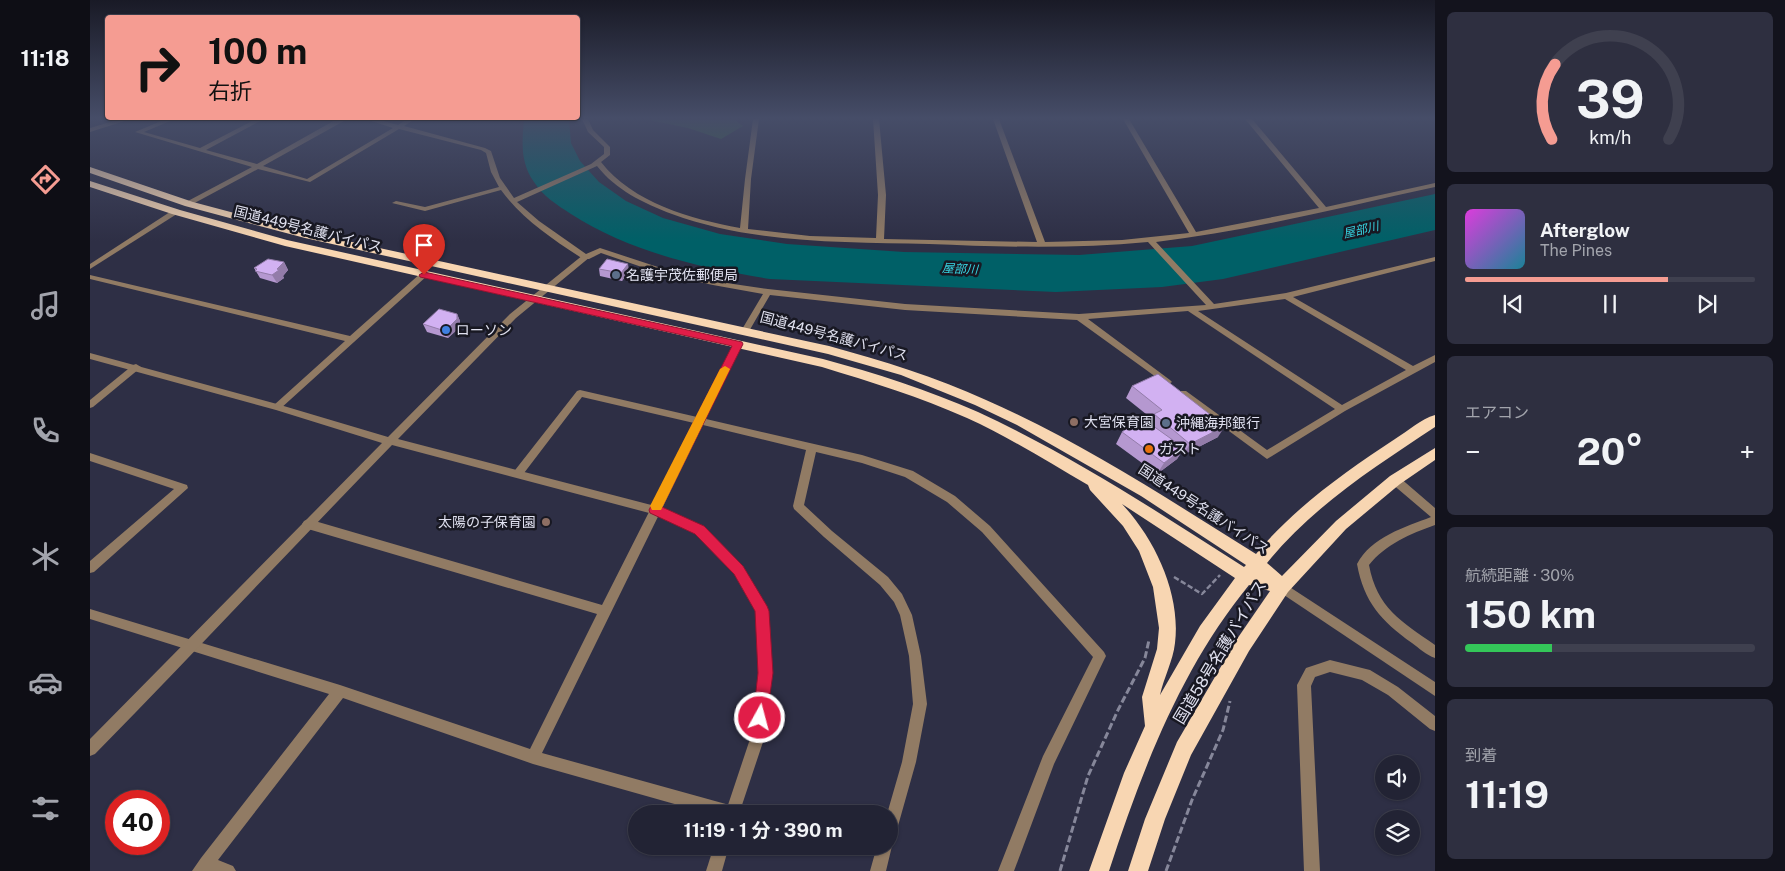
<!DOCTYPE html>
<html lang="ja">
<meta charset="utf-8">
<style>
:root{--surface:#222334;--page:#2e2f40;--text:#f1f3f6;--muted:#a2a4ac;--line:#3f404f;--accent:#f59c92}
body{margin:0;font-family:"Public Sans","Noto Sans JP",sans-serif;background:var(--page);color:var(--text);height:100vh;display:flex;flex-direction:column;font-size:19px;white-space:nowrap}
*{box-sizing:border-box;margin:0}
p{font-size:16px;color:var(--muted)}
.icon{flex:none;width:28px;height:28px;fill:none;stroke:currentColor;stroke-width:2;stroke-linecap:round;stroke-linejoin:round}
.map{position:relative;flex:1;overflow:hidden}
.panel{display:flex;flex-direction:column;gap:12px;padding:12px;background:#13131d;width:350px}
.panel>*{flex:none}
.hud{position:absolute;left:15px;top:15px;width:475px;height:105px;border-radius:5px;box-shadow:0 1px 4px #0004,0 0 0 1px var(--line);background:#f59c92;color:#111;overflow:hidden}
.tools{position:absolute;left:1285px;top:755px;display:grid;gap:10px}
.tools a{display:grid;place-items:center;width:45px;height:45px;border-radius:50%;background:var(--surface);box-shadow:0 1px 4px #0004,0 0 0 1px var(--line);font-size:25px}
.speed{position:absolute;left:15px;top:790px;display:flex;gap:10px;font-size:25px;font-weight:700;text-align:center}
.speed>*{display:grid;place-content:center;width:65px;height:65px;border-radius:50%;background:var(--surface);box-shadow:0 1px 4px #0004,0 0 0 1px var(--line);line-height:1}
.speed .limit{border:8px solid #d22;background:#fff;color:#111}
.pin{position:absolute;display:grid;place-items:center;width:42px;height:42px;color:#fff;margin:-51px -21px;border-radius:50% 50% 50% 0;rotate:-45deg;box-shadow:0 0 5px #0007}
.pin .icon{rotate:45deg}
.me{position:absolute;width:55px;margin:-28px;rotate:7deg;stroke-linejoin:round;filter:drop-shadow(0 0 4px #0008)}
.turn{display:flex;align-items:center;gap:18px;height:105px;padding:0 20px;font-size:22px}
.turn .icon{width:65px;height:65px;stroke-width:2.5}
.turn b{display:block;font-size:35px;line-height:42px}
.big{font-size:38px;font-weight:700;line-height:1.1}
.panel .card{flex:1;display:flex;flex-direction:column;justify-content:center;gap:8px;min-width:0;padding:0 18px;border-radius:8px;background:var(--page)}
.panel .dial{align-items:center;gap:0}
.dial svg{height:130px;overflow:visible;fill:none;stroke:var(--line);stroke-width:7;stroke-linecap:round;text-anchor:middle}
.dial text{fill:var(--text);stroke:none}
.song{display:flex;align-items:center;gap:15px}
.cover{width:60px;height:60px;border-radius:8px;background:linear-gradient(135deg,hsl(300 70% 55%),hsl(190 70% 35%))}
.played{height:5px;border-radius:2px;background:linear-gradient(90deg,var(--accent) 70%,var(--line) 70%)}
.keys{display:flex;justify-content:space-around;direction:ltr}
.heat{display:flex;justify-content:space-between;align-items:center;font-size:28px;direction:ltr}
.charge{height:8px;border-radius:4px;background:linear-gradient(90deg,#34c759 30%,var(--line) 0)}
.trip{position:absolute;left:538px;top:805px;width:270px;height:50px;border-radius:25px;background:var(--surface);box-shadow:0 1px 4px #0004,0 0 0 1px var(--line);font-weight:700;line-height:50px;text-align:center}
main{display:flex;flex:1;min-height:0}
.dock{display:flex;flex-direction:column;width:90px;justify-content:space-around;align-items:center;background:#0e0e15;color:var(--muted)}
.dock .icon{width:35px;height:35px}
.dock .active{color:var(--accent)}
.dock b{font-size:22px;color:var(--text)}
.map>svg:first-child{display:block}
</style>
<main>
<nav class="dock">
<b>11:18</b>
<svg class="icon active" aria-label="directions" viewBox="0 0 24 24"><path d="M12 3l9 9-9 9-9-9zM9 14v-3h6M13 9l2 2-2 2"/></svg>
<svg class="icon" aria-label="music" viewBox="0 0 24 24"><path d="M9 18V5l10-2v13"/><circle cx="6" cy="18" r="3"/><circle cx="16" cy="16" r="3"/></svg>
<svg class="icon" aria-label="phone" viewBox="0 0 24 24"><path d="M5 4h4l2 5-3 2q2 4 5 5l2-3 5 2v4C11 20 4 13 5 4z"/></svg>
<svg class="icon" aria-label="climate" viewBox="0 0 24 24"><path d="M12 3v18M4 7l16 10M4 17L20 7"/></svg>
<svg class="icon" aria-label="car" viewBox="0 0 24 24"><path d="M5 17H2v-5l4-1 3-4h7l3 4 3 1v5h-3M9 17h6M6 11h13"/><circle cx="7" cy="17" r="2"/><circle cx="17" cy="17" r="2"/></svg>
<svg class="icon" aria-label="filters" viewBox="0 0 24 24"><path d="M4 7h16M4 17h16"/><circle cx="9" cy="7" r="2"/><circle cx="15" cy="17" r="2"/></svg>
</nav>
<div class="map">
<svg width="1345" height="871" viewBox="0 0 1345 871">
<rect width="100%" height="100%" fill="#2e2f45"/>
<path fill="#346540" d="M 554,119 L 644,119 L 653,126 L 631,139 L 598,128 Z"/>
<path fill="#006067" d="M 434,119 L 479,119 L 481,143 L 490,161 L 509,182 L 536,201 L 573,218 L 630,234 L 697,244 L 814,252 L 989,255 L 1102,246 L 1345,194 L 1345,230 L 1133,279 L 1072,287 L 966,292 L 680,279 C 611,268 540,252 481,214 C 467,205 453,196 444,182 C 430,162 432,142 434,119 Z"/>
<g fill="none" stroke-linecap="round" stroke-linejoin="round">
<path stroke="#86879a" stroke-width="2.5" stroke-dasharray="5.5 2.5" stroke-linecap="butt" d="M 1084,577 L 1112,594 L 1130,575"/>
<g stroke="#86879a" stroke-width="3" stroke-dasharray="7 3" stroke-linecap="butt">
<path d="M 970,871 L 998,776 L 1028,710 L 1055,658 L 1059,640"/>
<path d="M 1076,871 L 1102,800 L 1133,730 L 1140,701"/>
</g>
<g fill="#917b64" fill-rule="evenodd">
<path d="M 30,119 L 41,119 L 0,132 L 0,128 Z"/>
<path d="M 76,119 L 85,119 L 54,132 L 110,148 L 166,119 L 174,119 L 116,150 L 167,164 L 247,119 L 270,119 L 254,121 L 173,166 L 217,179 L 303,128 L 275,119 L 286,119 L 308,125 L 317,119 L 325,119 L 314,126 L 395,148 L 401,151 L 410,178 L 424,198 L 501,164 L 514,154 L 514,147 L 498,132 L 492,119 L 498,119 L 503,130 L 520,147 L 520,155 L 511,162 C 543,203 601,219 650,228 L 655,179 L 663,119 L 669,119 L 661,179 L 658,229 L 720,236 L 786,238 L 788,195 L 783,119 L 789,119 L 796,195 L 794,239 L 947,242 L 903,119 L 909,119 L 955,242 L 1032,240 L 1099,233 L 1033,119 L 1039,119 L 1106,232 L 1229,208 L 1155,119 L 1162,119 L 1236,207 L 1345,183 L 1345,187 C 1252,207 1160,231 1066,242 L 1124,304 L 1196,293 L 1345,257 L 1345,261 L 1203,297 L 1323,366 L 1345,355 L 1345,362 L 1255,411 L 1177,459 L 1090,395 L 1088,393 L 1090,391 L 1096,391 L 1177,450 L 1245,409 L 1098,311 L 998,319 L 1080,380 L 1082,382 L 1077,385 L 987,320 L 815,310 L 680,295 L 658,333 L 655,334 L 651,331 L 673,294 L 623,285 L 575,275 L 511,253 L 499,259 L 493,259 C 463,239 433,220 411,190 L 335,211 L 302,203 L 306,201 L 335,207 L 409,187 L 401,172 L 396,153 L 391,150 L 309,129 L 220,182 L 168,169 L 99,206 L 96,206 L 96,202 L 162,167 L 45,132 ZM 507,166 C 526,190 553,203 582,214 C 664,244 753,242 839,244 C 912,247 985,249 1058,242 L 1116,305 L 989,314 L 815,304 L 678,289 L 623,281 L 580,271 L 510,248 L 496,254 L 449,221 L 427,202 ZM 1195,299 L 1316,370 L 1252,405 L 1108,311 Z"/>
<path d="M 83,210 L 90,212 L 0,269 L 0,264 Z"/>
<path d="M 331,273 L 334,273 L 338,275 L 190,409 L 187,410 L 182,407 L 184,405 L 255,341 L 0,279 L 0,275 L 260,336 Z"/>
<path d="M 648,341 L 652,344 L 616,419 L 772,455 L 823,471 L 865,496 L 900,526 L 1014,652 L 1016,656 L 1014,660 L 964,764 L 924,871 L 908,871 L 953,756 L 1003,657 L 892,532 L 857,502 L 815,477 L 772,463 L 726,452 L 714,505 L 742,531 L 798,577 L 812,594 L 822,615 L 831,656 L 837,704 L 826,762 L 806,833 L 804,838 L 799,840 L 802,846 L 796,871 L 780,871 L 787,846 L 799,846 L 799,814 L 797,814 L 812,762 L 823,704 L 819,656 L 810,615 L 804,602 L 790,585 L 734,537 L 704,509 L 703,506 L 716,450 L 613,425 L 452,753 L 643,806 L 648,808 L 650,814 L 620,814 L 443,764 L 253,698 L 128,860 L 143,866 L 146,871 L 102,871 L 111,858 L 239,694 L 0,619 L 0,609 L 250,685 L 440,749 L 507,614 L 218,529 L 214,527 L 212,524 L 214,521 L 218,519 L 512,605 L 604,423 L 492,397 L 431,477 L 423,477 L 422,474 L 487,391 L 490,390 L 607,417 L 644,344 Z"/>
<path d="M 46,364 L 51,367 L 49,369 L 3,407 L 0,408 L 0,400 L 43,365 Z"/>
<path d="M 0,453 L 97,485 L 98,488 L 4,572 L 0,573 L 0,561 L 84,489 L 0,461 Z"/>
<path d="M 1305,476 L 1309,477 L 1345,508 L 1345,525 C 1320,534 1296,544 1279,565 C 1287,608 1311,621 1345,645 L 1345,658 C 1336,655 1329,648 1322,643 C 1291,621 1274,602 1267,564 C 1281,537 1315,527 1341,517 L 1301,483 L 1300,480 L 1301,477 Z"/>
<path d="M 1240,660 L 1280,670 L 1308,687 L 1345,716 L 1345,731 L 1340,729 L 1298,695 L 1272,680 L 1240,672 L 1225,677 L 1221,686 L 1230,871 L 1214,871 L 1207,685 L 1216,668 Z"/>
</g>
<g fill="#917b64" fill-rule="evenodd">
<path d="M 493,255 L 499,255 L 500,257 L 426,318 L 308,439 L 569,507 L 613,527 L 653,566 L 678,611 L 682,673 L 676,733 L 649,814 L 635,814 L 662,733 L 670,673 L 666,612 L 645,574 L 605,533 L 563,514 L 302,445 C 202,548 105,652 5,754 L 0,756 L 0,739 L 292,443 L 186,410 L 0,359 L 0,353 L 187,404 L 298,437 L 420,314 Z"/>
<path d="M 1192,582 L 1345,682 L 1345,696 L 1188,591 L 1186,587 L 1188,583 Z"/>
<path d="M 624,846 L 639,846 L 632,871 L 616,871 Z"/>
</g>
<path fill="#f8d6b2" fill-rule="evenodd" d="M 0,167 L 103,202 L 216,232 L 739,346 C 793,361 846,377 896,400 C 991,442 1078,499 1166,554 C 1205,507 1255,472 1305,439 C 1318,431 1331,419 1345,415 L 1345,427 C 1285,467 1223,506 1177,563 L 1192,576 L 1246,521 L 1300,476 L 1345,448 L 1345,460 L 1310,484 L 1256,529 L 1198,592 L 1159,651 L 1101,755 L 1075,819 L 1058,871 L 1038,871 L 1055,819 L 1087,742 L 1147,639 L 1180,591 L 1159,585 C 1091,668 1052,770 1019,871 L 999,871 L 1034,773 L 1055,726 L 1052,697 L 1067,649 L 1069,628 L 1063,587 L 1049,551 L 1033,526 L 1000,490 L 998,485 C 958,462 919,437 877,418 C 830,397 781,382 732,367 L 195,246 L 82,214 L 0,187 L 0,181 L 90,210 L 197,240 L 733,359 C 785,373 838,390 888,412 C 981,455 1068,512 1154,567 L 1156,565 L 1051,496 L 927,425 L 885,405 L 811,375 L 738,354 L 215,238 L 95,206 L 0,173 ZM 1032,504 L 1145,578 L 1110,626 L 1070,695 C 1074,677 1083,661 1085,643 C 1091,594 1065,539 1032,504 Z"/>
</g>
<g fill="#b598d0">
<path d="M 194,262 L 198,270 L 193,276 L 194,278 L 187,283 L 170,278 L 164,268 Z"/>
<path d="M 509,269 L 539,271 L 532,281 L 510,276 Z"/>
<path d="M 367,314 L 370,321 L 370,327 L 358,338 L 337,332 L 333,324 Z"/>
<path d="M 1042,386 L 1128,437 L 1093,455 L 1091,453 L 1087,459 L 1067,474 L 1026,444 L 1032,432 L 1059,423 L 1061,418 L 1036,398 Z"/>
</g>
<g fill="#937ca9">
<path d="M 194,262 L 198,270 L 193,276 L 194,278 L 187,283 L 182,275 Z"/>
<path d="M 538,264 L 539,271 L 532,281 L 531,273 Z"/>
<path d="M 367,314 L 370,321 L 370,327 L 358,338 L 355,331 Z"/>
<path d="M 1135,426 L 1128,437 L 1093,455 L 1100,444 Z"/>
<path d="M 1094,448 L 1087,459 L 1067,474 L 1074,463 Z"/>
</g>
<g fill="#d2b1f2" stroke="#937ca9">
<path d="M 178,259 L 194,262 L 187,269 L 189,270 L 182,275 L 165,271 L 167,269 L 164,268 Z"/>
<path d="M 517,259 L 538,264 L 531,273 L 509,269 Z"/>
<path d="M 349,309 L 367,314 L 367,319 L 355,331 L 333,324 Z"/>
<path d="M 1068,374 L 1135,426 L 1100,444 L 1064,414 L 1072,410 L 1042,386 Z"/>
<path d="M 1052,418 L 1094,448 L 1074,463 L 1032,432 Z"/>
</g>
<linearGradient id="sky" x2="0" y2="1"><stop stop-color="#191a26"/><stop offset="0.49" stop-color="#464d68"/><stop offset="1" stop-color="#464d68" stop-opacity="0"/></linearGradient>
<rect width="1345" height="241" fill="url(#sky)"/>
<path fill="#e11d48" stroke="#92132f" d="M 334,272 L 652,342 L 653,344 L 572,507 L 614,526 L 653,566 L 677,606 L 679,611 L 683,673 L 676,723 L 670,725 L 665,723 L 663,718 L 668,673 L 665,611 L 644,574 L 605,534 L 560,513 L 559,510 L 642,346 L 330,277 L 329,275 Z"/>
<path fill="#f59e0b" d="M 635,366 L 640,369 L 573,506 L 571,510 L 562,510 L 560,506 L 630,369 Z"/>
<g fill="#5c6f8a" stroke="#181822" stroke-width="2">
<circle cx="526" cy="275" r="5"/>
<circle cx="1076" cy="423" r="5"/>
</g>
<circle fill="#3f7fe0" stroke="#181822" stroke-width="2" cx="356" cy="330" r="5"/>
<g fill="#8d6e63" stroke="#181822" stroke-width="2">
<circle cx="984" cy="422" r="5"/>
<circle cx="456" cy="522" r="5"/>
</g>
<circle fill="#e8710a" stroke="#181822" stroke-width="2" cx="1059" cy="449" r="5"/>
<g text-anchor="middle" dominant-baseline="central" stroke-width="5" stroke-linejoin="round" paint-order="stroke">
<g font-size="12" font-style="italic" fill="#37d5e3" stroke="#181822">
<text transform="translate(1271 230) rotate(-13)">屋部川</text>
<text transform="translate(870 269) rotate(3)">屋部川</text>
</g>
<g font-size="14" fill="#e0e1f0" stroke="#181822">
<text transform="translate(218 229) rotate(14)">国道449号名護バイパス</text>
<text transform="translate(744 336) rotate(15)">国道449号名護バイパス</text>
<text transform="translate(1114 509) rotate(33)">国道449号名護バイパス</text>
</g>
<g font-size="14" fill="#e0e1f0" stroke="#181822" text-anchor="start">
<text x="536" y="275">名護宇茂佐郵便局</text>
<text x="366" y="330">ローソン</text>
<text x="994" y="422">大宮保育園</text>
<text x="1086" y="423">沖縄海邦銀行</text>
<text x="1069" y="449">ガスト</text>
<text x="446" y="522" text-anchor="end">太陽の子保育園</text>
</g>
<g font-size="16" fill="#e0e1f0" stroke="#181822">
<text transform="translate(1130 652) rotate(-59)">国道58号名護バイパス</text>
</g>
</g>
</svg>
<div class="tools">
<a><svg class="icon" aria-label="sound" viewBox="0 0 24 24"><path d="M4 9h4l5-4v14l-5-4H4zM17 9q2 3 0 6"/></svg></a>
<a><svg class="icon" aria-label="layers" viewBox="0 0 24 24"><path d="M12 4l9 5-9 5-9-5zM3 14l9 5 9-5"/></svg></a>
</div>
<div class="speed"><div class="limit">40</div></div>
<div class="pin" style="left:334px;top:275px;background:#d93025"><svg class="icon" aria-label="arrive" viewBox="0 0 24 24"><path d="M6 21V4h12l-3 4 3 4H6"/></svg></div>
<svg class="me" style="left:670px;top:718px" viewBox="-20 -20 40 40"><circle r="17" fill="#e11d48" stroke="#fff" stroke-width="3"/><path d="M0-11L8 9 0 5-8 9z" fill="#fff"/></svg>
<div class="trip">11:19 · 1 分 · 390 m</div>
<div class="hud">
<div class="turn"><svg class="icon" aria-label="right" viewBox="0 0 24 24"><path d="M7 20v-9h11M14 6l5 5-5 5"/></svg><div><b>100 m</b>右折</div></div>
</div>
</div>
<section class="panel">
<div class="card dial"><svg viewBox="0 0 100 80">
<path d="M14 69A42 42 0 1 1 86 69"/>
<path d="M14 69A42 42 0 0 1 16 23" stroke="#f59c92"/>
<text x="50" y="56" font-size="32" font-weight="700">39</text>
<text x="50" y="72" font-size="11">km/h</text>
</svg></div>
<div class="card">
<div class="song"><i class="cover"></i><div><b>Afterglow</b><p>The Pines</p></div></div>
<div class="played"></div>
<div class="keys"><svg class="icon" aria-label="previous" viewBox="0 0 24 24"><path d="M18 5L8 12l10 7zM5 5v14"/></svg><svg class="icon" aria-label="pause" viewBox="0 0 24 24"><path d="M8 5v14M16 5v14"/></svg><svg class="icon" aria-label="next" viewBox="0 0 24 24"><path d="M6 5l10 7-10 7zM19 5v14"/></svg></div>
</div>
<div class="card"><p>エアコン</p>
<div class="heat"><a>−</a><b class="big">20°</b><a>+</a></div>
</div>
<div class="card"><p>航続距離 · 30%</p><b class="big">150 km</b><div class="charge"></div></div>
<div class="card"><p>到着</p><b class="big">11:19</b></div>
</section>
</main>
